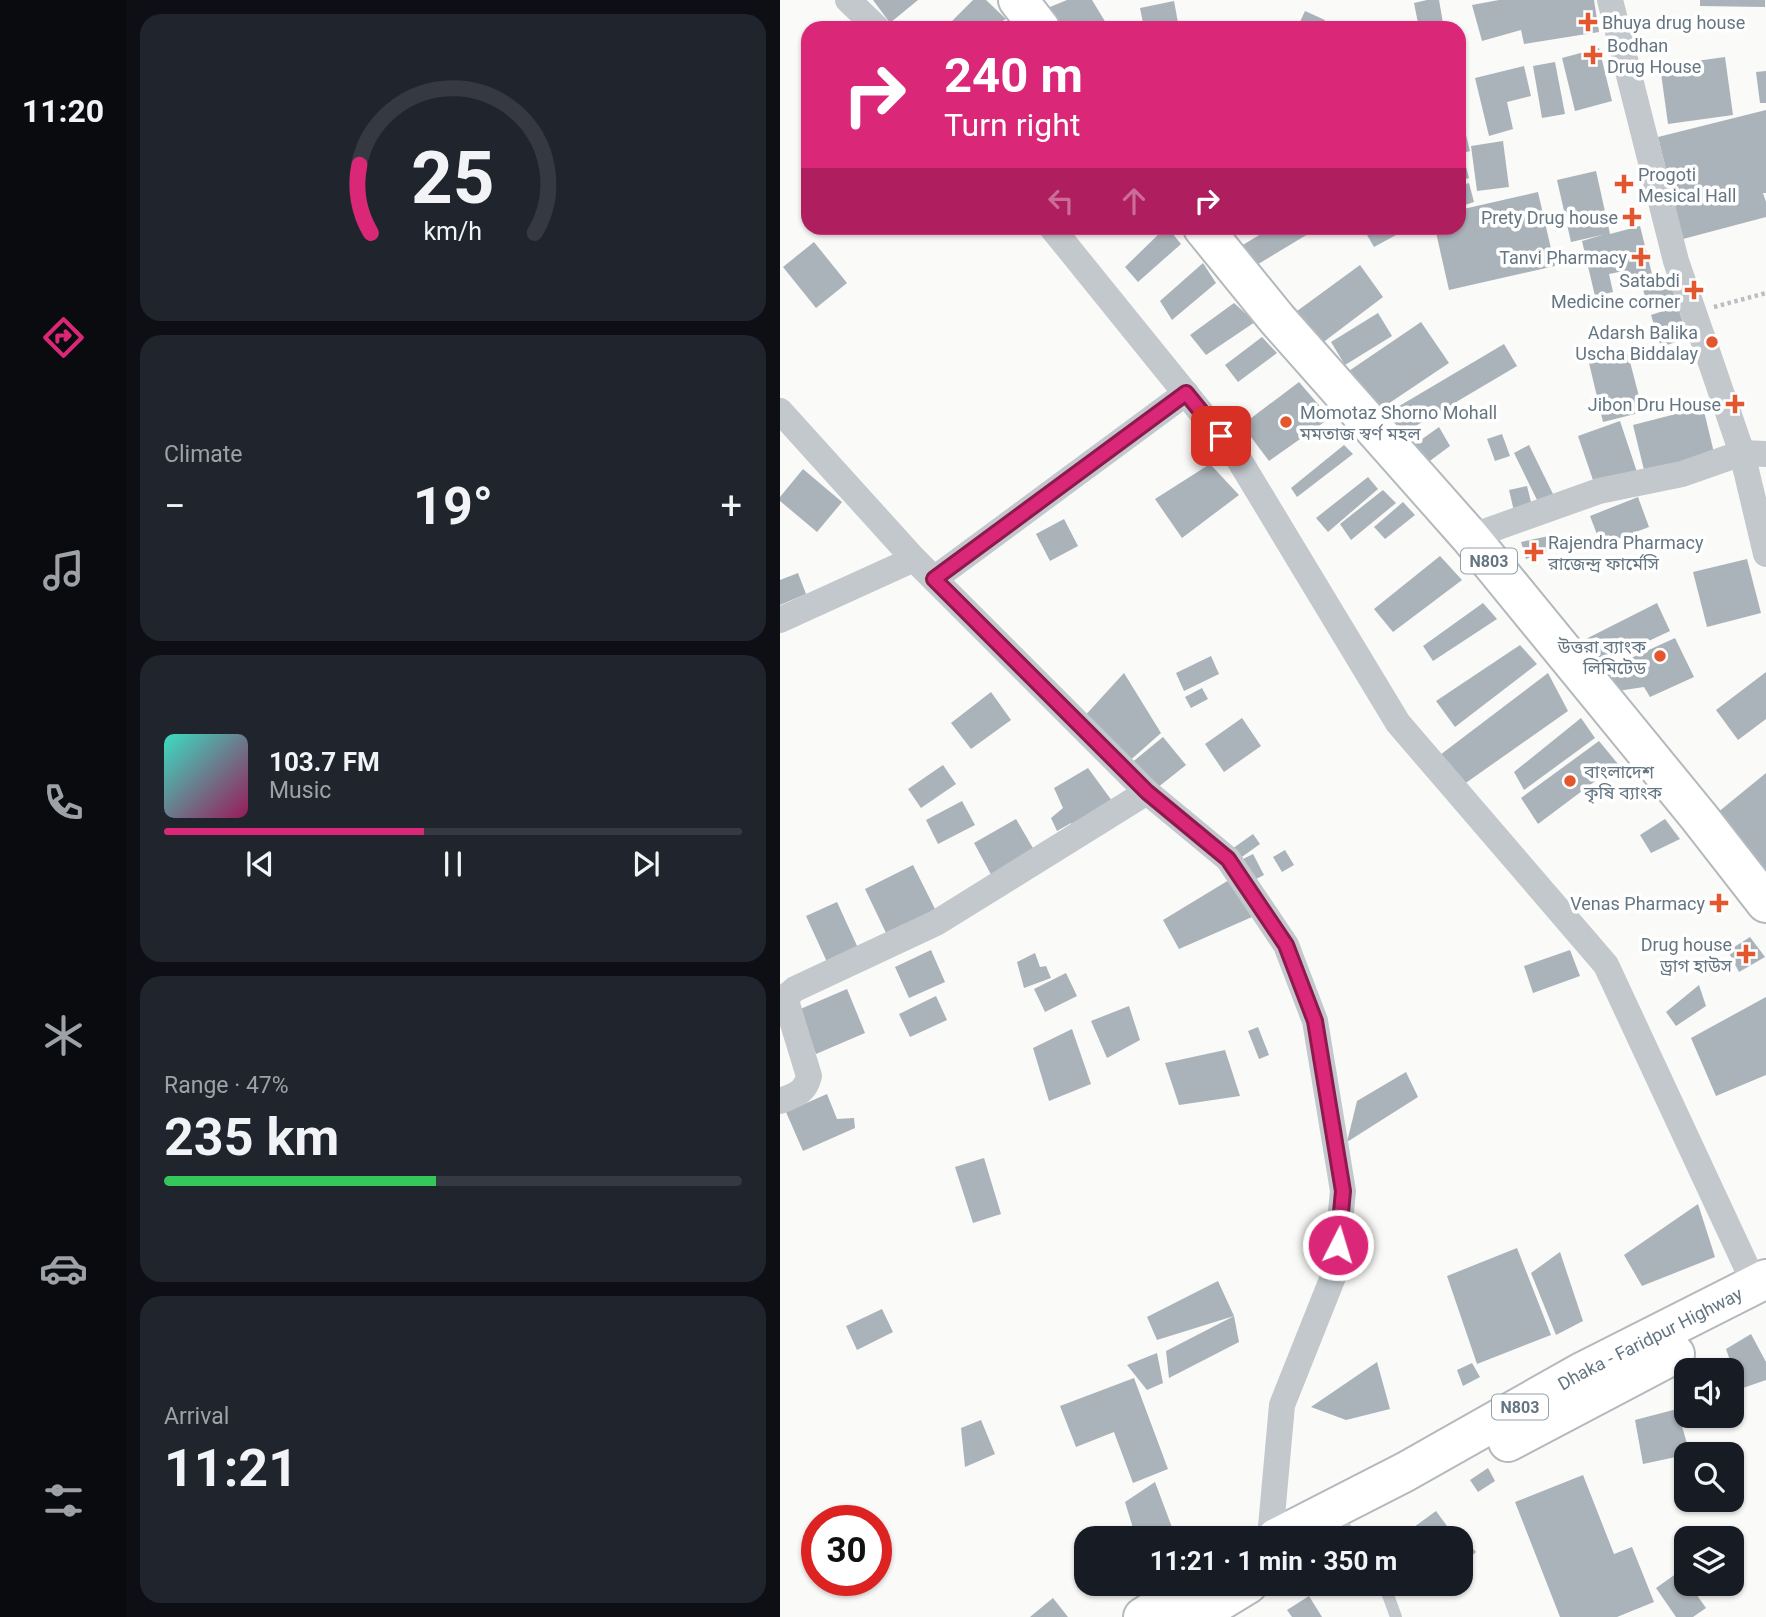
<!DOCTYPE html>
<meta charset="utf-8">
<style>
:root{--surface:#171b24;--page:#20242c;--text:#f1f3f6;--muted:#9ea1a6;--line:#363941;--accent:#db2777}
body{margin:0;font-family:Roboto,"Noto Sans Bengali",sans-serif;background:var(--page);color:var(--text);height:100vh;display:flex;flex-direction:column;font-size:26px;white-space:nowrap}
*{box-sizing:border-box;margin:0}
p{font-size:23px;color:var(--muted)}
.icon{flex:none;width:38px;height:38px;fill:none;stroke:currentColor;stroke-width:2;stroke-linecap:round;stroke-linejoin:round}
.map{position:relative;flex:1;overflow:hidden}
.drawer{display:flex;flex-direction:column;gap:14px;padding:14px;background:#0d0f14;width:654px}
.drawer>*{flex:none}
.top-card{position:absolute;left:21px;top:21px;width:665px;height:214px;border-radius:21px;box-shadow:0 2px 5px #0004;background:#db2777;color:#fff;overflow:hidden}
.controls{position:absolute;left:894px;top:1358px;display:grid;gap:14px}
.controls a{display:grid;place-items:center;width:70px;height:70px;border-radius:14px;background:var(--surface);box-shadow:0 2px 5px #0004;font-size:35px}
.speed{position:absolute;left:21px;top:1505px;display:flex;gap:14px;font-size:35px;font-weight:700;text-align:center}
.speed>*{display:grid;place-content:center;width:91px;height:91px;border-radius:50%;background:var(--surface);box-shadow:0 2px 5px #0004;line-height:1}
.speed .limit{border:10px solid #d22;background:#fff;color:#111}
.pin{position:absolute;display:grid;place-items:center;width:60px;height:60px;color:#fff;margin:-30px;border-radius:14px;box-shadow:0 4px 10px #0006}
.me{position:absolute;width:77px;margin:-38px;rotate:5deg;stroke-linejoin:round;filter:drop-shadow(0 0 5px #0008)}
.turn{display:flex;align-items:center;gap:24px;height:147px;padding:0 28px;font-size:32px}
.turn .icon{width:91px;height:91px;stroke-width:2.5}
.turn b{display:block;font-size:49px;line-height:60px}
.lanes{display:flex;align-items:center;height:66px;padding:0 28px;background:#0003;justify-content:center;gap:35px;direction:ltr}
.lanes .off{opacity:.35}
.big{font-size:52px;font-weight:700;line-height:1.1}
.drawer .widget{flex:1;display:flex;flex-direction:column;justify-content:center;gap:10px;min-width:0;padding:0 24px;border-radius:21px;background:var(--page)}
.drawer .dial{align-items:center;gap:0}
.dial svg{height:182px;overflow:visible;fill:none;stroke:var(--line);stroke-width:7;stroke-linecap:round;text-anchor:middle}
.dial text{fill:var(--text);stroke:none}
.song{display:flex;align-items:center;gap:21px}
.cover{width:84px;height:84px;border-radius:10px;background:linear-gradient(135deg,hsl(170 70% 55%),hsl(330 70% 35%))}
.played{height:7px;border-radius:4px;background:linear-gradient(90deg,var(--accent) 45%,var(--line) 45%)}
.keys{display:flex;justify-content:space-around;direction:ltr}
.heat{display:flex;justify-content:space-between;align-items:center;font-size:38px;direction:ltr}
.charge{height:10px;border-radius:5px;background:linear-gradient(90deg,#34c759 47%,var(--line) 0)}
.trip{position:absolute;left:294px;top:1526px;width:399px;height:70px;border-radius:21px;background:var(--surface);box-shadow:0 2px 5px #0004;font-weight:700;line-height:70px;text-align:center}
main{display:flex;flex:1;min-height:0}
.menu{display:flex;flex-direction:column;width:126px;justify-content:space-around;align-items:center;background:#090b0e;color:var(--muted)}
.menu .icon{width:49px;height:49px}
.menu .active{color:var(--accent)}
.menu b{font-size:32px;color:var(--text)}
.map>svg:first-child{display:block}
</style>
<main>
<nav class="menu">
<b>11:20</b>
<svg class="icon active" aria-label="directions" viewBox="0 0 24 24"><path d="M12 3l9 9-9 9-9-9zM9 14v-3h6M13 9l2 2-2 2"/></svg>
<svg class="icon" aria-label="music" viewBox="0 0 24 24"><path d="M9 18V5l10-2v13"/><circle cx="6" cy="18" r="3"/><circle cx="16" cy="16" r="3"/></svg>
<svg class="icon" aria-label="phone" viewBox="0 0 24 24"><path d="M5 4h4l2 5-3 2q2 4 5 5l2-3 5 2v4C11 20 4 13 5 4z"/></svg>
<svg class="icon" aria-label="climate" viewBox="0 0 24 24"><path d="M12 3v18M4 7l16 10M4 17L20 7"/></svg>
<svg class="icon" aria-label="car" viewBox="0 0 24 24"><path d="M5 17H2v-5l4-1 3-4h7l3 4 3 1v5h-3M9 17h6M6 11h13"/><circle cx="7" cy="17" r="2"/><circle cx="17" cy="17" r="2"/></svg>
<svg class="icon" aria-label="filters" viewBox="0 0 24 24"><path d="M4 7h16M4 17h16"/><circle cx="9" cy="7" r="2"/><circle cx="15" cy="17" r="2"/></svg>
</nav>
<section class="drawer">
<div class="widget dial"><svg viewBox="0 0 100 80">
<path d="M14 69A42 42 0 1 1 86 69"/>
<path d="M14 69A42 42 0 0 1 9 39" stroke="#db2777"/>
<text x="50" y="56" font-size="32" font-weight="700">25</text>
<text x="50" y="72" font-size="11">km/h</text>
</svg></div>
<div class="widget"><p>Climate</p>
<div class="heat"><a>−</a><b class="big">19°</b><a>+</a></div>
</div>
<div class="widget">
<div class="song"><i class="cover"></i><div><b>103.7 FM</b><p>Music</p></div></div>
<div class="played"></div>
<div class="keys"><svg class="icon" aria-label="previous" viewBox="0 0 24 24"><path d="M18 5L8 12l10 7zM5 5v14"/></svg><svg class="icon" aria-label="pause" viewBox="0 0 24 24"><path d="M8 5v14M16 5v14"/></svg><svg class="icon" aria-label="next" viewBox="0 0 24 24"><path d="M6 5l10 7-10 7zM19 5v14"/></svg></div>
</div>
<div class="widget"><p>Range · 47%</p><b class="big">235 km</b><div class="charge"></div></div>
<div class="widget"><p>Arrival</p><b class="big">11:21</b></div>
</section>
<div class="map">
<svg width="986" height="1617" viewBox="0 0 986 1617">
<rect width="100%" height="100%" fill="#fafaf8"/>
<g fill="#aab3b9">
<path d="M 93,0 L 138,0 L 110,23 Z"/>
<path d="M 193,0 L 206,0 L 226,19 L 211,28 L 165,28 Z"/>
<path d="M 287,0 L 312,0 L 329,28 L 279,28 L 265,9 Z"/>
<path d="M 647,0 L 659,0 L 663,23 L 639,28 L 634,3 Z"/>
<path d="M 719,0 L 814,0 L 819,32 L 744,44 L 741,30 L 702,41 L 692,5 Z"/>
<path d="M 920,0 L 985,0 L 985,7 L 920,6 Z"/>
<path d="M 394,1 L 399,28 L 364,28 L 360,8 Z"/>
<path d="M 525,11 L 545,20 L 541,28 L 527,28 L 519,24 Z"/>
<path d="M 819,48 L 832,101 L 795,111 L 782,58 Z"/>
<path d="M 945,57 L 953,115 L 888,124 L 880,66 Z"/>
<path d="M 775,62 L 785,114 L 762,118 L 753,66 Z"/>
<path d="M 744,66 L 751,96 L 727,102 L 733,129 L 709,136 L 695,78 Z"/>
<path d="M 986,71 L 986,103 L 980,103 L 976,72 Z"/>
<path d="M 679,107 L 690,151 L 679,154 Z"/>
<path d="M 986,110 L 986,193 L 983,193 L 986,202 L 986,217 L 903,239 L 878,137 Z"/>
<path d="M 723,141 L 729,187 L 697,191 L 691,146 Z"/>
<path d="M 683,155 L 689,178 L 679,181 L 679,156 Z"/>
<path d="M 816,171 L 830,234 L 860,226 L 874,282 L 848,288 L 844,271 L 829,274 L 833,292 L 815,296 L 802,241 L 822,235 L 791,242 L 777,180 Z"/>
<path d="M 689,183 L 694,202 L 679,207 L 679,186 Z"/>
<path d="M 758,192 L 775,266 L 669,290 L 655,228 L 679,228 L 679,210 Z"/>
<path d="M 385,228 L 388,228 L 401,244 L 358,282 L 345,267 Z"/>
<path d="M 491,228 L 538,228 L 470,269 L 456,249 Z"/>
<path d="M 583,228 L 629,228 L 594,247 Z"/>
<path d="M 34,242 L 67,283 L 36,308 L 3,267 Z"/>
<path d="M 423,263 L 436,283 L 392,320 L 380,301 Z"/>
<path d="M 580,265 L 603,297 L 537,347 L 513,314 Z"/>
<path d="M 890,282 L 908,338 L 881,347 L 871,315 L 886,310 L 883,300 L 868,305 L 863,290 Z"/>
<path d="M 454,303 L 475,322 L 426,355 L 410,335 Z"/>
<path d="M 598,313 L 612,336 L 565,365 L 551,342 Z"/>
<path d="M 641,322 L 669,363 L 590,416 L 563,375 Z"/>
<path d="M 482,337 L 497,353 L 458,382 L 445,365 Z"/>
<path d="M 724,344 L 737,366 L 612,440 L 599,418 Z"/>
<path d="M 848,354 L 863,412 L 823,422 L 809,363 Z"/>
<path d="M 519,382 L 550,418 L 489,461 L 462,425 Z"/>
<path d="M 923,407 L 935,457 L 865,474 L 853,425 Z"/>
<path d="M 840,421 L 857,472 L 815,486 L 798,436 Z"/>
<path d="M 659,427 L 670,446 L 643,466 L 631,447 Z"/>
<path d="M 722,434 L 730,456 L 715,461 L 707,439 Z"/>
<path d="M 564,445 L 573,454 L 517,497 L 511,488 Z"/>
<path d="M 749,445 L 774,496 L 759,504 L 734,453 Z"/>
<path d="M 430,464 L 459,495 L 402,538 L 375,499 Z"/>
<path d="M 23,469 L 62,502 L 37,532 L 0,501 L 0,497 Z"/>
<path d="M 588,477 L 598,489 L 548,532 L 536,518 Z"/>
<path d="M 747,486 L 752,506 L 734,511 L 729,490 Z"/>
<path d="M 603,490 L 616,503 L 571,540 L 560,524 Z"/>
<path d="M 858,497 L 869,527 L 821,545 L 810,516 Z"/>
<path d="M 623,502 L 635,515 L 605,539 L 594,527 Z"/>
<path d="M 284,519 L 298,546 L 270,561 L 256,534 Z"/>
<path d="M 778,534 L 783,545 L 746,559 L 741,542 Z"/>
<path d="M 660,556 L 682,580 L 613,632 L 594,609 Z"/>
<path d="M 967,559 L 981,613 L 927,627 L 913,572 Z"/>
<path d="M 18,573 L 26,594 L 0,605 L 0,580 Z"/>
<path d="M 703,603 L 717,619 L 653,661 L 643,646 Z"/>
<path d="M 877,603 L 890,631 L 813,667 L 796,644 Z"/>
<path d="M 895,638 L 914,677 L 870,697 L 864,687 L 831,692 L 816,674 Z"/>
<path d="M 740,645 L 757,664 L 675,727 L 656,701 Z"/>
<path d="M 431,656 L 439,674 L 404,691 L 396,673 Z"/>
<path d="M 986,672 L 986,719 L 958,740 L 936,710 Z"/>
<path d="M 344,673 L 381,733 L 346,764 L 301,720 Z"/>
<path d="M 768,673 L 788,711 L 680,787 L 660,755 Z"/>
<path d="M 422,688 L 428,699 L 411,708 L 405,697 Z"/>
<path d="M 211,692 L 231,720 L 191,749 L 171,723 Z"/>
<path d="M 462,718 L 481,746 L 444,772 L 425,744 Z"/>
<path d="M 801,718 L 815,738 L 744,790 L 734,772 Z"/>
<path d="M 383,737 L 406,765 L 372,792 L 350,764 Z"/>
<path d="M 819,741 L 838,764 L 758,824 L 741,798 Z"/>
<path d="M 163,765 L 176,784 L 141,808 L 128,789 Z"/>
<path d="M 308,768 L 335,805 L 293,829 L 291,823 L 277,831 L 271,818 L 283,808 L 274,788 Z"/>
<path d="M 986,773 L 986,868 L 973,879 L 926,822 Z"/>
<path d="M 182,801 L 195,825 L 158,844 L 146,820 Z"/>
<path d="M 236,819 L 257,855 L 214,880 L 194,843 Z"/>
<path d="M 885,819 L 900,839 L 871,853 L 860,835 Z"/>
<path d="M 473,834 L 480,844 L 459,859 L 452,849 Z"/>
<path d="M 505,850 L 514,865 L 502,872 L 493,857 Z"/>
<path d="M 473,854 L 484,875 L 470,882 L 459,861 Z"/>
<path d="M 133,865 L 157,913 L 108,937 L 85,889 Z"/>
<path d="M 449,880 L 472,917 L 399,949 L 383,920 Z"/>
<path d="M 57,902 L 78,948 L 47,962 L 26,916 Z"/>
<path d="M 970,937 L 985,957 L 959,972 L 948,951 Z"/>
<path d="M 151,950 L 165,982 L 129,998 L 115,967 Z"/>
<path d="M 790,950 L 800,976 L 753,993 L 744,966 Z"/>
<path d="M 255,953 L 260,967 L 266,966 L 271,978 L 244,988 L 237,962 Z"/>
<path d="M 286,973 L 297,996 L 265,1012 L 254,989 Z"/>
<path d="M 919,985 L 926,1006 L 896,1026 L 886,1012 Z"/>
<path d="M 67,989 L 85,1033 L 36,1054 L 18,1010 Z"/>
<path d="M 156,996 L 167,1020 L 130,1037 L 119,1014 Z"/>
<path d="M 986,997 L 986,1075 L 936,1096 L 911,1038 Z"/>
<path d="M 349,1006 L 360,1040 L 327,1058 L 311,1021 Z"/>
<path d="M 478,1027 L 489,1055 L 479,1059 L 468,1031 Z"/>
<path d="M 292,1029 L 311,1084 L 269,1101 L 253,1048 Z"/>
<path d="M 445,1050 L 460,1096 L 399,1105 L 385,1063 Z"/>
<path d="M 626,1072 L 638,1097 L 567,1142 L 577,1101 Z"/>
<path d="M 47,1094 L 57,1119 L 74,1118 L 75,1128 L 23,1151 L 6,1112 Z"/>
<path d="M 204,1158 L 221,1214 L 193,1223 L 175,1167 Z"/>
<path d="M 918,1204 L 935,1257 L 862,1286 L 844,1255 Z"/>
<path d="M 737,1248 L 771,1335 L 697,1364 L 667,1276 Z"/>
<path d="M 780,1252 L 803,1321 L 776,1335 L 751,1273 Z"/>
<path d="M 438,1281 L 454,1316 L 377,1340 L 367,1317 Z"/>
<path d="M 102,1309 L 113,1332 L 77,1350 L 66,1326 Z"/>
<path d="M 454,1316 L 459,1342 L 389,1378 L 386,1351 Z"/>
<path d="M 971,1334 L 986,1362 L 986,1380 L 960,1389 L 946,1349 Z"/>
<path d="M 377,1353 L 383,1383 L 367,1390 L 347,1365 Z"/>
<path d="M 597,1362 L 610,1409 L 566,1420 L 531,1407 Z"/>
<path d="M 692,1363 L 700,1377 L 683,1386 L 677,1370 Z"/>
<path d="M 354,1378 L 388,1469 L 353,1483 L 334,1432 L 296,1447 L 280,1406 Z"/>
<path d="M 897,1409 L 910,1454 L 863,1464 L 855,1420 Z"/>
<path d="M 201,1420 L 215,1454 L 185,1467 L 181,1428 Z"/>
<path d="M 708,1468 L 715,1481 L 698,1492 L 690,1480 Z"/>
<path d="M 803,1475 L 834,1554 L 852,1547 L 874,1602 L 837,1617 L 780,1617 L 735,1502 Z"/>
<path d="M 375,1482 L 396,1538 L 356,1538 L 345,1502 Z"/>
<path d="M 656,1511 L 667,1526 L 650,1538 L 619,1538 Z"/>
<path d="M 675,1528 L 696,1552 L 681,1565 L 681,1538 L 663,1538 Z"/>
<path d="M 900,1571 L 906,1580 L 906,1584 L 909,1584 L 926,1608 L 913,1617 L 896,1617 L 876,1588 Z"/>
<path d="M 529,1596 L 542,1617 L 512,1617 L 507,1610 Z"/>
<path d="M 273,1598 L 288,1617 L 250,1617 Z"/>
</g>
<g fill="none" stroke-linecap="round" stroke-linejoin="round">
<defs>
<g id="trunk">
<path d="M 238,0 L 260,28"/>
<path d="M 423,228 L 497,319 L 690,537 L 919,817 L 986,903"/>
<path d="M 728,1442 L 895,1354"/>
<path id="s1" d="M 496,1538 L 625,1472 L 800,1373 L 986,1279"/>
<path d="M 363,1617 L 415,1584"/>
<path d="M 414,1617 L 468,1584"/>
</g>
</defs>
<use href="#trunk" stroke="#b4b9bd" stroke-width="42"/>
<path stroke="#bbbfc2" stroke-width="4.5" stroke-dasharray="3.5 3.5" stroke-linecap="butt" d="M 934,307 L 986,293"/>
<g stroke="#c3c8cc" stroke-width="12">
<path d="M 565,1528 L 575,1538"/>
<path d="M 604,1584 L 616,1617"/>
</g>
<g stroke="#c3c8cc" stroke-width="26">
<path d="M 68,0 L 97,28"/>
<path d="M 830,0 L 896,261 L 962,453 L 986,554"/>
<path d="M 272,228 L 458,458 L 618,723 L 826,965 L 975,1285"/>
<path d="M 0,411 L 134,559 L 367,792 L 448,859 L 506,945 L 535,1021 L 563,1191 L 555,1272 L 502,1405 L 490,1538"/>
<path d="M 690,537 L 819,491 L 902,474 L 962,453 L 986,454"/>
<path d="M 154,579 L 406,393"/>
<path d="M 0,620 L 134,559"/>
<path d="M 0,1101 C 15,1095 25,1093 29,1076 L 7,1004 L 8,995 L 15,989 L 156,923 L 367,792"/>
</g>
<use href="#trunk" stroke="#fff" stroke-width="38"/>
</g>
<g fill="none" stroke-linecap="round" stroke-linejoin="round">
<defs>
<path id="route" d="M 441,436 L 406,393 L 154,579 L 367,792 L 448,859 L 506,945 L 535,1021 L 563,1191 L 558,1245"/>
</defs>
<use href="#route" stroke="#8e194d" stroke-width="18"/>
<use href="#route" stroke="#db2777" stroke-width="12"/>
</g>
<g fill="#e4572e" stroke="#fff" stroke-width="2.5">
<path d="M804.5 11.5h7v7h7v7h-7v7h-7v-7h-7v-7h7z"/>
<path d="M809.5 44.5h7v7h7v7h-7v7h-7v-7h-7v-7h7z"/>
<path d="M840.5 173.5h7v7h7v7h-7v7h-7v-7h-7v-7h7z"/>
<path d="M848.5 206.5h7v7h7v7h-7v7h-7v-7h-7v-7h7z"/>
<path d="M857.5 246.5h7v7h7v7h-7v7h-7v-7h-7v-7h7z"/>
<path d="M910.5 279.5h7v7h7v7h-7v7h-7v-7h-7v-7h7z"/>
<circle cx="932" cy="342" r="7"/>
<path d="M951.5 393.5h7v7h7v7h-7v7h-7v-7h-7v-7h7z"/>
<circle cx="506" cy="422" r="7"/>
<path d="M750.5 541.5h7v7h7v7h-7v7h-7v-7h-7v-7h7z"/>
<circle cx="880" cy="656" r="7"/>
<circle cx="790" cy="781" r="7"/>
<path d="M935.5 892.5h7v7h7v7h-7v7h-7v-7h-7v-7h7z"/>
<path d="M962.5 943.5h7v7h7v7h-7v7h-7v-7h-7v-7h7z"/>
</g>
<g text-anchor="middle" dominant-baseline="central" stroke-width="7" stroke-linejoin="round" paint-order="stroke">
<g fill="#fff" stroke="#939fa8" stroke-width="2">
<rect x="681" y="548.5" width="56" height="25" rx="5"/>
<rect x="712" y="1394.5" width="56" height="25" rx="5"/>
</g>
<g font-size="16" font-weight="bold" fill="#657683">
<text x="709" y="561">N803</text>
<text x="740" y="1407">N803</text>
</g>
<g font-size="18" fill="#657683" stroke="#fff" text-anchor="end">
<text x="822" y="22" text-anchor="start">Bhuya drug house</text>
<text x="827" y="45" text-anchor="start">Bodhan<tspan x="827" dy="21">Drug House</tspan></text>
<text x="858" y="174" text-anchor="start">Progoti<tspan x="858" dy="21">Mesical Hall</tspan></text>
<text x="838" y="217">Prety Drug house</text>
<text x="847" y="257">Tanvi Pharmacy</text>
<text x="900" y="280">Satabdi<tspan x="900" dy="21">Medicine corner</tspan></text>
<text x="918" y="332">Adarsh Balika<tspan x="918" dy="21">Uscha Biddalay</tspan></text>
<text x="941" y="404">Jibon Dru House</text>
<text x="520" y="412" text-anchor="start">Momotaz Shorno Mohall<tspan x="520" dy="21">মমতাজ স্বর্ণ মহল</tspan></text>
<text x="768" y="542" text-anchor="start">Rajendra Pharmacy<tspan x="768" dy="21">রাজেন্দ্র ফার্মেসি</tspan></text>
<text x="866" y="646">উত্তরা ব্যাংক<tspan x="866" dy="21">লিমিটেড</tspan></text>
<text x="804" y="771" text-anchor="start">বাংলাদেশ<tspan x="804" dy="21">কৃষি ব্যাংক</tspan></text>
<text x="925" y="903">Venas Pharmacy</text>
<text x="952" y="944">Drug house<tspan x="952" dy="21">ড্রাগ হাউস</tspan></text>
</g>
<g font-size="18" fill="#657683" stroke="#fff">
<text stroke="none"><textPath href="#s1" startOffset="424">Dhaka - Faridpur Highway</textPath></text>
</g>
</g>
</svg>
<div class="controls">
<a><svg class="icon" aria-label="sound" viewBox="0 0 24 24"><path d="M4 9h4l5-4v14l-5-4H4zM17 9q2 3 0 6"/></svg></a>
<a><svg class="icon" aria-label="search" viewBox="0 0 24 24"><circle cx="10" cy="10" r="6"/><path d="M15 15l6 6"/></svg></a>
<a><svg class="icon" aria-label="layers" viewBox="0 0 24 24"><path d="M12 4l9 5-9 5-9-5zM3 14l9 5 9-5"/></svg></a>
</div>
<div class="speed"><div class="limit">30</div></div>
<div class="pin" style="left:441px;top:436px;background:#d93025"><svg class="icon" aria-label="arrive" viewBox="0 0 24 24"><path d="M6 21V4h12l-3 4 3 4H6"/></svg></div>
<svg class="me" style="left:558px;top:1245px" viewBox="-20 -20 40 40"><circle r="17" fill="#db2777" stroke="#fff" stroke-width="3"/><path d="M0-11L8 9 0 5-8 9z" fill="#fff"/></svg>
<div class="trip">11:21 · 1 min · 350 m</div>
<div class="top-card">
<div class="turn"><svg class="icon" aria-label="right" viewBox="0 0 24 24"><path d="M7 20v-9h11M14 6l5 5-5 5"/></svg><div><b>240 m</b>Turn right</div></div>
<div class="lanes"><svg class="icon off" aria-label="left" viewBox="0 0 24 24"><path d="M17 20v-9H6M10 6l-5 5 5 5"/></svg><svg class="icon off" aria-label="ahead" viewBox="0 0 24 24"><path d="M12 20V5M6 11l6-6 6 6"/></svg><svg class="icon" aria-label="right" viewBox="0 0 24 24"><path d="M7 20v-9h11M14 6l5 5-5 5"/></svg></div>
</div>
</div>
</main>
